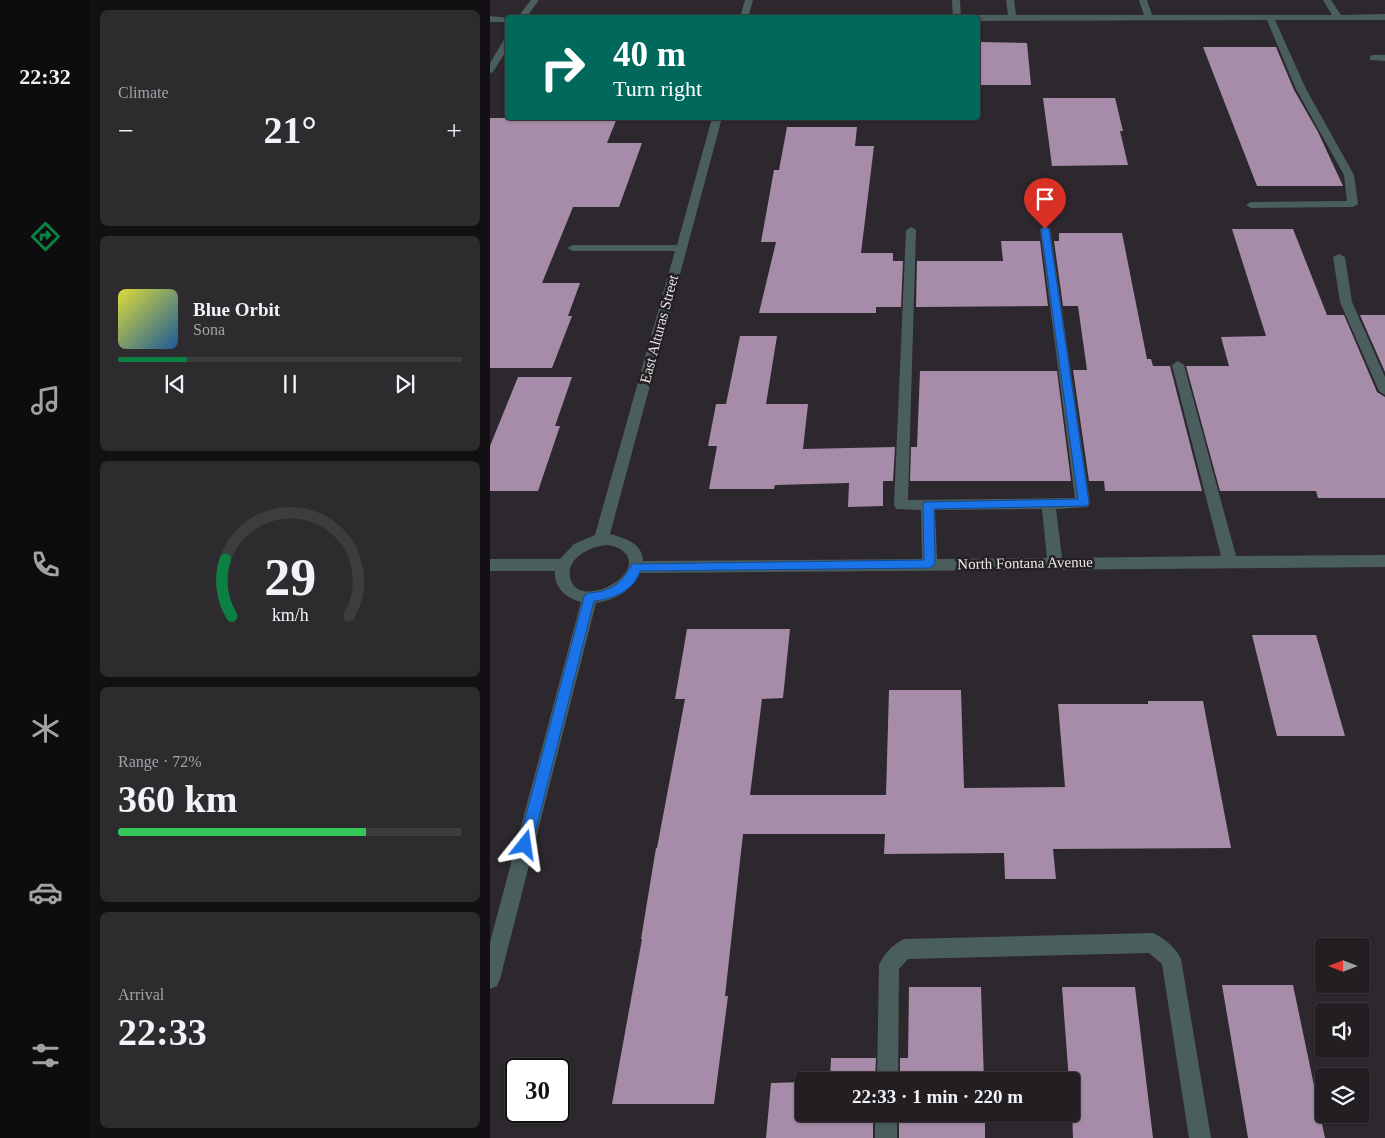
<!DOCTYPE html>
<meta charset="utf-8">
<style>
:root{--surface:#221e22;--page:#2e2b2f;--text:#f1f3f6;--muted:#a2a2a5;--line:#3f3c40;--accent:#0b8043}
body{margin:0;font-family:"Times New Roman",serif;background:var(--page);color:var(--text);height:100vh;display:flex;flex-direction:column;font-size:19px;white-space:nowrap}
*{box-sizing:border-box;margin:0}
p{font-size:16px;color:var(--muted)}
.icon{flex:none;width:28px;height:28px;fill:none;stroke:currentColor;stroke-width:2;stroke-linecap:round;stroke-linejoin:round}
.map{position:relative;flex:1;overflow:hidden}
.panel{display:flex;flex-direction:column;gap:10px;padding:10px;background:#131013;width:400px}
.panel>*{flex:none}
.top-card{position:absolute;left:15px;top:15px;width:475px;height:105px;border-radius:5px;box-shadow:0 1px 4px #0004,0 0 0 1px var(--line);background:#00695c;color:#fff;overflow:hidden}
.needle{width:32px;rotate:270deg}
.fabs{position:absolute;left:825px;top:938px;display:grid;gap:10px}
.fabs a{display:grid;place-items:center;width:55px;height:55px;border-radius:5px;background:var(--surface);box-shadow:0 1px 4px #0004,0 0 0 1px var(--line);font-size:25px}
.speed{position:absolute;left:15px;top:1058px;display:flex;gap:10px;font-size:25px;font-weight:700;text-align:center}
.speed>*{display:grid;place-content:center;width:65px;height:65px;border-radius:50%;background:var(--surface);box-shadow:0 1px 4px #0004,0 0 0 1px var(--line);line-height:1}
.speed .limit{border:2px solid #111;border-radius:8px;background:#fff;color:#111}
.pin{position:absolute;display:grid;place-items:center;width:42px;height:42px;color:#fff;margin:-51px -21px;border-radius:50% 50% 50% 0;rotate:-45deg;box-shadow:0 0 5px #0007}
.pin .icon{rotate:45deg}
.me{position:absolute;width:55px;margin:-28px;rotate:15deg;stroke-linejoin:round;filter:drop-shadow(0 0 4px #0008)}
.turn{display:flex;align-items:center;gap:18px;height:105px;padding:0 25px;font-size:22px}
.turn .icon{width:65px;height:65px;stroke-width:2.5}
.turn b{display:block;font-size:35px;line-height:42px}
.big{font-size:38px;font-weight:700;line-height:1.1}
.panel .tile{flex:1;display:flex;flex-direction:column;justify-content:center;gap:8px;min-width:0;padding:0 18px;border-radius:8px;background:var(--page)}
.panel .dial{align-items:center;gap:0}
.dial svg{height:130px;overflow:visible;fill:none;stroke:var(--line);stroke-width:7;stroke-linecap:round;text-anchor:middle}
.dial text{fill:var(--text);stroke:none}
.song{display:flex;align-items:center;gap:15px}
.cover{width:60px;height:60px;border-radius:8px;background:linear-gradient(135deg,hsl(60 70% 55%),hsl(210 70% 35%))}
.played{height:5px;border-radius:2px;background:linear-gradient(90deg,var(--accent) 20%,var(--line) 20%)}
.keys{display:flex;justify-content:space-around;direction:ltr}
.heat{display:flex;justify-content:space-between;align-items:center;font-size:28px;direction:ltr}
.charge{height:8px;border-radius:4px;background:linear-gradient(90deg,#34c759 72%,var(--line) 0)}
.trip{position:absolute;left:305px;top:1072px;width:285px;height:50px;border-radius:5px;background:var(--surface);box-shadow:0 1px 4px #0004,0 0 0 1px var(--line);font-weight:700;line-height:50px;text-align:center}
main{display:flex;flex:1;min-height:0}
.menu{display:flex;flex-direction:column;width:90px;justify-content:space-around;align-items:center;background:#0e0c0e;color:var(--muted)}
.menu .icon{width:35px;height:35px}
.menu .active{color:var(--accent)}
.menu b{font-size:22px;color:var(--text)}
.map>svg:first-child{display:block}
</style>
<main>
<nav class="menu">
<b>22:32</b>
<svg class="icon active" aria-label="directions" viewBox="0 0 24 24"><path d="M12 3l9 9-9 9-9-9zM9 14v-3h6M13 9l2 2-2 2"/></svg>
<svg class="icon" aria-label="music" viewBox="0 0 24 24"><path d="M9 18V5l10-2v13"/><circle cx="6" cy="18" r="3"/><circle cx="16" cy="16" r="3"/></svg>
<svg class="icon" aria-label="phone" viewBox="0 0 24 24"><path d="M5 4h4l2 5-3 2q2 4 5 5l2-3 5 2v4C11 20 4 13 5 4z"/></svg>
<svg class="icon" aria-label="climate" viewBox="0 0 24 24"><path d="M12 3v18M4 7l16 10M4 17L20 7"/></svg>
<svg class="icon" aria-label="car" viewBox="0 0 24 24"><path d="M5 17H2v-5l4-1 3-4h7l3 4 3 1v5h-3M9 17h6M6 11h13"/><circle cx="7" cy="17" r="2"/><circle cx="17" cy="17" r="2"/></svg>
<svg class="icon" aria-label="filters" viewBox="0 0 24 24"><path d="M4 7h16M4 17h16"/><circle cx="9" cy="7" r="2"/><circle cx="15" cy="17" r="2"/></svg>
</nav>
<section class="panel">
<div class="tile"><p>Climate</p>
<div class="heat"><a>−</a><b class="big">21°</b><a>+</a></div>
</div>
<div class="tile">
<div class="song"><i class="cover"></i><div><b>Blue Orbit</b><p>Sona</p></div></div>
<div class="played"></div>
<div class="keys"><svg class="icon" aria-label="previous" viewBox="0 0 24 24"><path d="M18 5L8 12l10 7zM5 5v14"/></svg><svg class="icon" aria-label="pause" viewBox="0 0 24 24"><path d="M8 5v14M16 5v14"/></svg><svg class="icon" aria-label="next" viewBox="0 0 24 24"><path d="M6 5l10 7-10 7zM19 5v14"/></svg></div>
</div>
<div class="tile dial"><svg viewBox="0 0 100 80">
<path d="M14 69A42 42 0 1 1 86 69"/>
<path d="M14 69A42 42 0 0 1 10 34" stroke="#0b8043"/>
<text x="50" y="56" font-size="32" font-weight="700">29</text>
<text x="50" y="72" font-size="11">km/h</text>
</svg></div>
<div class="tile"><p>Range · 72%</p><b class="big">360 km</b><div class="charge"></div></div>
<div class="tile"><p>Arrival</p><b class="big">22:33</b></div>
</section>
<div class="map">
<svg width="895" height="1138" viewBox="0 0 895 1138">
<rect width="100%" height="100%" fill="#2d282d"/>
<g fill="#a68ca8">
<path d="M 490,42 L 537,43 L 541,85 L 491,85 Z"/>
<path d="M 713,47 L 786,47 L 804,90 L 828,132 L 853,186 L 767,186 Z"/>
<path d="M 553,98 L 625,98 L 633,131 L 630,131 L 638,165 L 562,166 Z"/>
<path d="M 0,118 L 127,118 L 117,143 L 152,143 L 129,207 L 83,207 L 52,283 L 90,283 L 78,316 L 82,316 L 62,368 L 0,368 Z"/>
<path d="M 297,127 L 367,127 L 365,146 L 384,146 L 371,253 L 403,253 L 403,261 L 413,261 L 411,307 L 386,307 L 386,313 L 269,313 L 286,242 L 271,242 L 284,170 L 289,170 Z"/>
<path d="M 742,229 L 803,229 L 837,315 L 854,315 L 887,392 L 895,397 L 895,498 L 828,498 L 826,491 L 730,491 L 696,366 L 739,366 L 731,337 L 776,336 Z"/>
<path d="M 569,233 L 632,233 L 657,359 L 661,359 L 663,366 L 680,366 L 712,491 L 615,491 L 614,481 L 599,481 L 583,370 L 597,370 L 588,306 L 573,306 L 564,241 L 569,241 Z"/>
<path d="M 511,241 L 550,241 L 558,306 L 426,307 L 427,261 L 513,261 Z"/>
<path d="M 870,315 L 895,315 L 895,372 Z"/>
<path d="M 250,336 L 287,336 L 276,404 L 318,404 L 313,449 L 405,447 L 403,481 L 393,481 L 393,506 L 358,507 L 359,483 L 285,485 L 284,489 L 219,489 L 227,446 L 218,446 L 226,404 L 236,404 Z"/>
<path d="M 430,371 L 567,371 L 581,481 L 420,481 L 421,447 L 427,447 Z"/>
<path d="M 28,377 L 82,377 L 65,426 L 70,426 L 48,491 L 0,491 L 0,446 Z"/>
<path d="M 197,629 L 300,629 L 293,698 L 272,699 L 260,795 L 396,795 L 399,690 L 471,690 L 474,788 L 575,787 L 568,704 L 658,704 L 658,701 L 713,701 L 741,848 L 563,849 L 566,879 L 515,879 L 514,853 L 394,854 L 395,834 L 253,834 L 235,996 L 238,996 L 224,1104 L 122,1104 L 152,939 L 151,939 L 166,848 L 167,848 L 195,699 L 185,699 Z"/>
<path d="M 762,635 L 826,635 L 855,736 L 787,736 Z"/>
<path d="M 732,985 L 803,985 L 835,1138 L 758,1138 Z"/>
<path d="M 419,987 L 491,987 L 494,1081 L 410,1081 L 410,1058 L 418,1058 Z"/>
<path d="M 572,987 L 645,987 L 663,1138 L 583,1138 L 581,1081 L 579,1081 Z"/>
<path d="M 341,1058 L 386,1058 L 385,1081 L 340,1081 Z"/>
<path d="M 314,1082 L 314,1114 L 383,1114 L 383,1138 L 276,1138 L 281,1083 Z"/>
<rect x="409" y="1114" width="86" height="24"/>
</g>
<g fill="none" stroke-linecap="round" stroke-linejoin="round">
<g fill="#4b5e5e" fill-rule="evenodd">
<path d="M 41,0 L 49,0 L 36,18 L 27,18 Z"/>
<path d="M 255,0 L 263,0 L 258,18 L 250,18 Z"/>
<path d="M 462,0 L 470,0 L 471,18 L 463,18 Z"/>
<path d="M 516,0 L 524,0 L 526,15 L 654,15 L 649,0 L 657,0 L 662,15 L 842,15 L 833,0 L 841,0 L 851,15 L 895,14 L 895,20 L 785,20 L 816,89 L 864,175 L 868,204 L 863,207 L 761,208 L 756,205 L 761,202 L 857,201 L 854,175 L 806,89 L 777,20 L 488,21 L 488,18 L 484,18 L 488,15 L 518,15 Z"/>
<path d="M 0,16 L 21,18 L 18,18 L 18,22 L 0,22 Z"/>
<path d="M 15,38 L 18,38 L 18,48 L 3,72 L 0,73 L 0,63 Z"/>
<path d="M 883,55 L 895,55 L 895,61 L 880,60 L 880,56 Z"/>
<path d="M 222,118 L 232,118 L 120,534 C 134,538 153,543 153,561 L 432,559 L 431,510 L 406,509 L 404,505 L 416,230 L 421,227 L 426,230 L 418,500 L 585,498 L 550,229 L 555,226 L 560,229 L 600,503 L 598,507 L 566,509 L 572,558 L 731,556 L 682,365 L 688,361 L 694,365 L 746,556 L 895,555 L 895,567 L 150,573 C 141,591 126,600 106,603 L 10,979 L 7,986 L 0,989 L 0,942 L 91,602 C 76,598 64,588 65,571 L 0,571 L 0,559 L 70,559 L 84,544 L 105,535 L 185,251 L 83,251 L 77,248 L 83,245 L 187,245 ZM 552,509 L 557,558 L 447,559 L 445,510 ZM 116,545 C 123,545 131,548 136,554 C 154,578 86,611 80,577 C 77,557 100,547 116,545 Z"/>
<path d="M 849,254 L 855,257 L 862,302 L 895,377 L 895,395 L 889,391 L 850,302 L 843,257 Z"/>
<path d="M 663,933 C 674,938 686,948 691,959 L 721,1138 L 699,1138 L 672,964 L 659,953 L 418,959 L 409,969 L 408,1081 L 387,1081 L 389,965 C 394,954 403,944 414,939 Z"/>
<rect x="385" y="1114" width="22" height="24"/>
</g>
</g>
<path fill="#1a73e8" stroke="#114b97" d="M 555,226 L 559,229 L 599,503 L 597,506 L 444,509 L 445,564 L 440,568 L 150,571 C 145,590 123,599 104,601 L 42,845 L 40,850 L 35,852 L 30,850 L 28,845 L 94,597 L 96,594 C 101,592 107,593 112,591 C 128,587 135,577 142,564 L 434,560 L 433,505 L 434,502 L 588,499 L 551,229 Z"/>
<g text-anchor="middle" dominant-baseline="central" stroke-width="5" stroke-linejoin="round" paint-order="stroke">
<g font-size="15" fill="#eae7ea" stroke="#231f23">
<text transform="translate(169 329) rotate(-75)">East Alturas Street</text>
<text transform="translate(535 563) rotate(-1)">North Fontana Avenue</text>
</g>
</g>
</svg>
<div class="fabs">
<a><svg class="needle" viewBox="-14 -14 28 28"><path d="M0-13l5 13h-10z" fill="#e53935"/><path d="M0 13l5-13h-10z" fill="#a2a2a5"/></svg></a>
<a><svg class="icon" aria-label="sound" viewBox="0 0 24 24"><path d="M4 9h4l5-4v14l-5-4H4zM17 9q2 3 0 6"/></svg></a>
<a><svg class="icon" aria-label="layers" viewBox="0 0 24 24"><path d="M12 4l9 5-9 5-9-5zM3 14l9 5 9-5"/></svg></a>
</div>
<div class="speed"><div class="limit">30</div></div>
<div class="pin" style="left:555px;top:229px;background:#d93025"><svg class="icon" aria-label="arrive" viewBox="0 0 24 24"><path d="M6 21V4h12l-3 4 3 4H6"/></svg></div>
<svg class="me" style="left:35px;top:845px" viewBox="-20 -20 40 40"><path d="M0-17L14 15 0 8-14 15z" fill="#1a73e8" stroke="#fff" stroke-width="4"/></svg>
<div class="trip">22:33 · 1 min · 220 m</div>
<div class="top-card">
<div class="turn"><svg class="icon" aria-label="right" viewBox="0 0 24 24"><path d="M7 20v-9h11M14 6l5 5-5 5"/></svg><div><b>40 m</b>Turn right</div></div>
</div>
</div>
</main>
